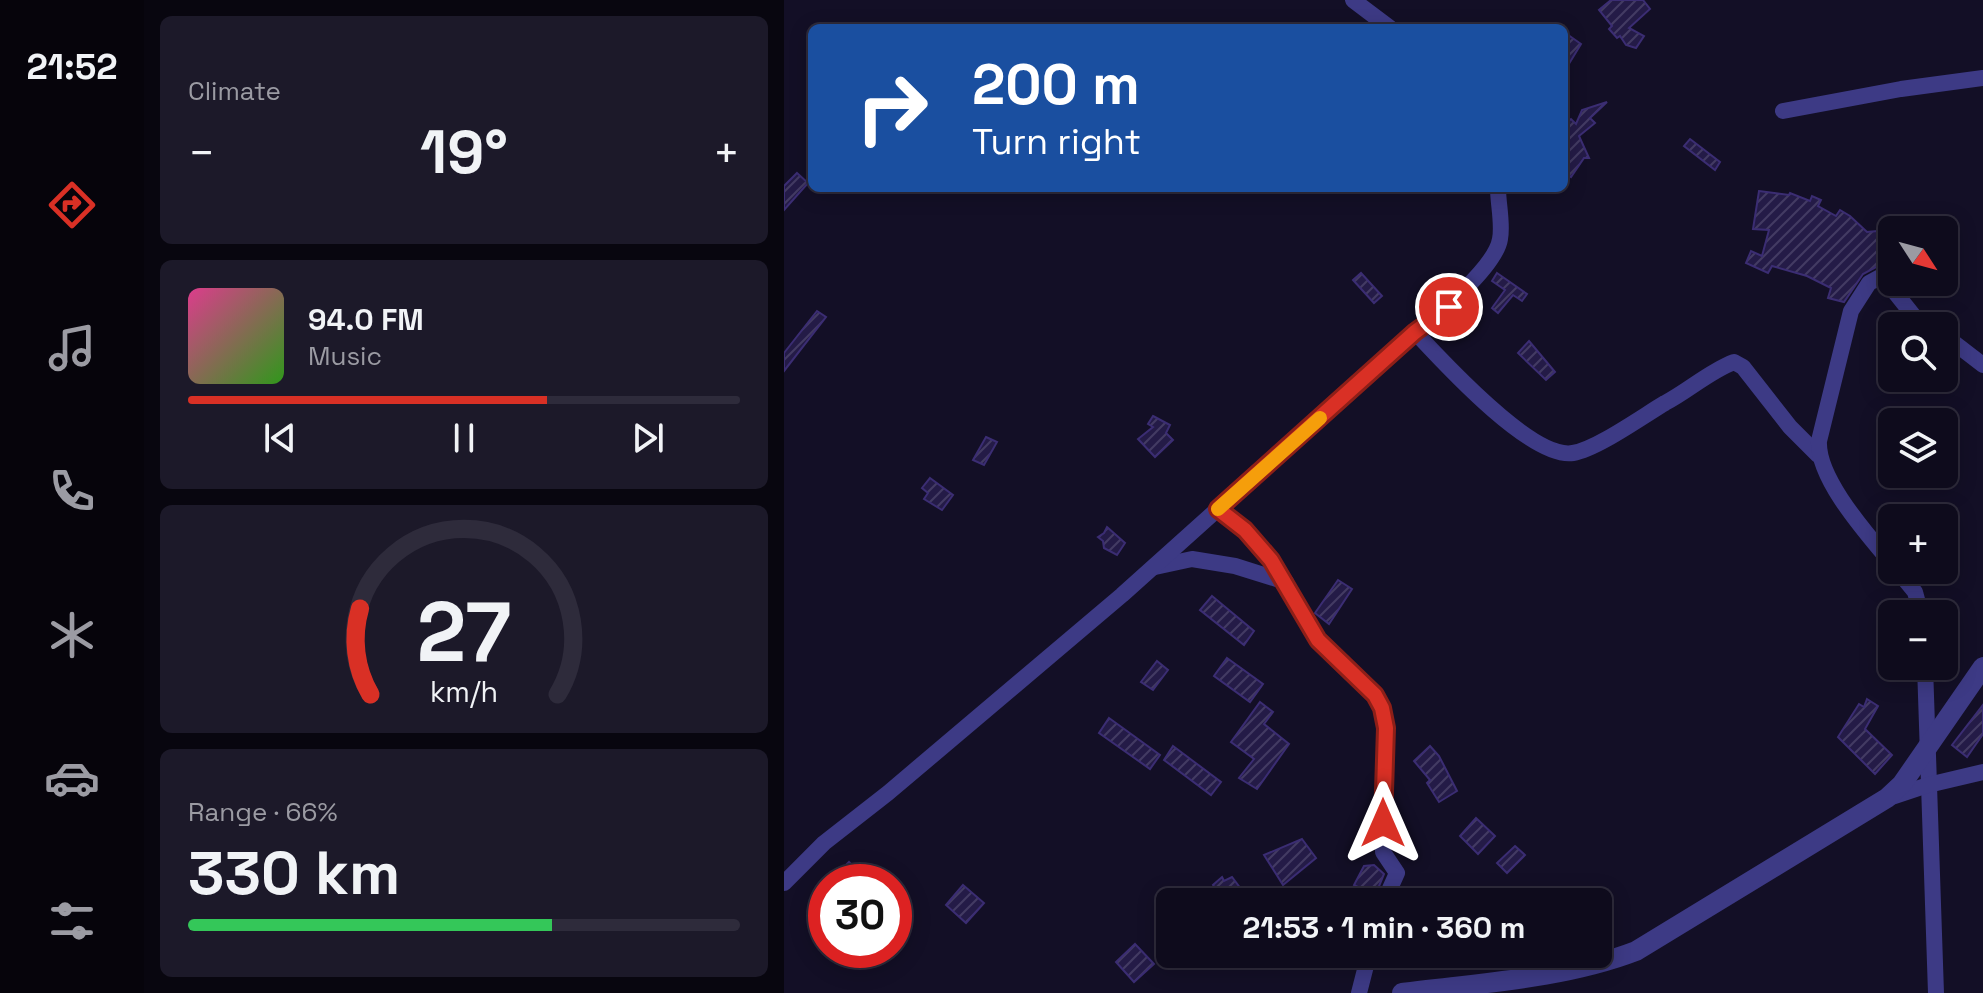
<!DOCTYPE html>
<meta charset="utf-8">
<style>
:root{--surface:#0e0b1c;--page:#1c1929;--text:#f1f3f6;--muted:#9b9ba3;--line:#2e2b3b;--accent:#d93025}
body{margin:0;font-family:"Space Grotesk",sans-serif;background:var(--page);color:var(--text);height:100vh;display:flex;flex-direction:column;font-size:30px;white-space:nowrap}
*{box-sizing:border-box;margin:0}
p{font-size:26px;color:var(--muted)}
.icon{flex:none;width:44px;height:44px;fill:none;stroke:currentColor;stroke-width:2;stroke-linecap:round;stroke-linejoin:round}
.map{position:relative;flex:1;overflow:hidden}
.sheet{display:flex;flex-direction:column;gap:16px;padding:16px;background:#08060f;width:640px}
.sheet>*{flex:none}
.hud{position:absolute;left:24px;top:24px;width:760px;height:168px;border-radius:12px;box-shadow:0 4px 20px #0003,0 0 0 2px var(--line);background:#1a4fa0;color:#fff;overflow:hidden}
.needle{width:52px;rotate:126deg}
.controls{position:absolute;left:1094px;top:216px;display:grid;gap:16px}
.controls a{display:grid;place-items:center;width:80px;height:80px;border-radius:12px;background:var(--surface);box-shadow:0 4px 20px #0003,0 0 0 2px var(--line);font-size:40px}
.speed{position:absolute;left:24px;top:864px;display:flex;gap:16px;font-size:40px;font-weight:700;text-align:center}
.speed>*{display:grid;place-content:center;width:104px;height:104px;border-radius:50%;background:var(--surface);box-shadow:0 4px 20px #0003,0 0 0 2px var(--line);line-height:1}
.speed .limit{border:12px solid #d22;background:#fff;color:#111}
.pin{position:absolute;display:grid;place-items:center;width:68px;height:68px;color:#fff;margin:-34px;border:4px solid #fff;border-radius:50%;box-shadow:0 2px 8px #0007}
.me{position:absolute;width:88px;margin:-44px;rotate:0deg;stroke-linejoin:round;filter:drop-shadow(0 0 6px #0008)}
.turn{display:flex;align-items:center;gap:28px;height:168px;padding:0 32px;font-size:36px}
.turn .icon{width:104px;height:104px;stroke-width:2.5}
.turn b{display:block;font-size:56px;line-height:68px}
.big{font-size:60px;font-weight:700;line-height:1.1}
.sheet .card{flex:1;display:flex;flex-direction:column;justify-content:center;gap:12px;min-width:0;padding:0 28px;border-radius:12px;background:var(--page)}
.sheet .dial{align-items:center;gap:0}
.dial svg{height:208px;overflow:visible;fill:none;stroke:var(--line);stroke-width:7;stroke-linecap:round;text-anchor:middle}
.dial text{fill:var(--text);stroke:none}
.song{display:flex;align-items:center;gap:24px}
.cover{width:96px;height:96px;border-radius:12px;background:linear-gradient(135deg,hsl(330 70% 55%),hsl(110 70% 35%))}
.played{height:8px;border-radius:4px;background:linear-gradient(90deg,var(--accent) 65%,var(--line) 65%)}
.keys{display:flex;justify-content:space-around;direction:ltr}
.heat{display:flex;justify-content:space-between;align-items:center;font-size:44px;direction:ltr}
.charge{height:12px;border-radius:6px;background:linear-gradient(90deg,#34c759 66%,var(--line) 0)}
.trip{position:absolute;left:372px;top:888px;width:456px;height:80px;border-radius:12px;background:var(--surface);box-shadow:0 4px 20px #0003,0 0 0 2px var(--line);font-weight:700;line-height:80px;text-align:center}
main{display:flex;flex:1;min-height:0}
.dock{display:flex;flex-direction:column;width:144px;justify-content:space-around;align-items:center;background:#06040b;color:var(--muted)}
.dock .icon{width:56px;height:56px}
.dock .current{color:var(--accent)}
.dock b{font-size:36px;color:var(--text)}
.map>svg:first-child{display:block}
</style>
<main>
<nav class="dock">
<b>21:52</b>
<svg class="icon current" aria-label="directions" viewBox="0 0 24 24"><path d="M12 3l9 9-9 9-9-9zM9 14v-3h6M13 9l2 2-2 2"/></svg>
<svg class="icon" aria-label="music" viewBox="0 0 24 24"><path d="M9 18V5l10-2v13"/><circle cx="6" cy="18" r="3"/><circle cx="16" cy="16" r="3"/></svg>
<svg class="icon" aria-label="phone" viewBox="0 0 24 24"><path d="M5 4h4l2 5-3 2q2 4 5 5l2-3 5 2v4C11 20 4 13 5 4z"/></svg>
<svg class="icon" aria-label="climate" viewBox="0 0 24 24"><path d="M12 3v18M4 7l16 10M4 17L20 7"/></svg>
<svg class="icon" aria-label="car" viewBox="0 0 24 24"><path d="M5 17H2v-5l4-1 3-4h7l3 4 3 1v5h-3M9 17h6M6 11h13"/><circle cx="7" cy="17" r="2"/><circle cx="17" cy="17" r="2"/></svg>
<svg class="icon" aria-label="filters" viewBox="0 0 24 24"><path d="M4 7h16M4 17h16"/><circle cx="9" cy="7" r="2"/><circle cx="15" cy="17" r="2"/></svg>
</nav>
<section class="sheet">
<div class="card"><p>Climate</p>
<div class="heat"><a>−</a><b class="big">19°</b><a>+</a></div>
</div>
<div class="card">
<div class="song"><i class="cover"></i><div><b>94.0 FM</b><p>Music</p></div></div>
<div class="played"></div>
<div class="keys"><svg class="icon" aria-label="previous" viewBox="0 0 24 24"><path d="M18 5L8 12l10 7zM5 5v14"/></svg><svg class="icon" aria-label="pause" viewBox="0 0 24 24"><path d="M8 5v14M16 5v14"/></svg><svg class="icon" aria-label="next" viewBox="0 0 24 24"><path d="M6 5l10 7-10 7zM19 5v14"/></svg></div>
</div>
<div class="card dial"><svg viewBox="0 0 100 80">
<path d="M14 69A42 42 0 1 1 86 69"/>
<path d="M14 69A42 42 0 0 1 10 36" stroke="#d93025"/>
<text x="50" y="56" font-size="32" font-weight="700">27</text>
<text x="50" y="72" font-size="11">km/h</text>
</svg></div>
<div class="card"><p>Range · 66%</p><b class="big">330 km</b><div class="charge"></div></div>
</section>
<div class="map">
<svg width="1199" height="993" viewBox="0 0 1199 993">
<defs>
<pattern id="building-hatch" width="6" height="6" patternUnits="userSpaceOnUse" patternTransform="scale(2)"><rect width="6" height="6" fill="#241b47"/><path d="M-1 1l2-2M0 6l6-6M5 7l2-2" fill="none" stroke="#433b63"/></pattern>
</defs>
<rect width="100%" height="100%" fill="#130f26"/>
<g fill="url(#building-hatch)" stroke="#3b2d73" stroke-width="2">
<path d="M 827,0 L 859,0 L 866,9 L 845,28 L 860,36 L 852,48 L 842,45 L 836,36 L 833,38 L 825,29 L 828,26 L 815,10 Z"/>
<path d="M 780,32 L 797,44 L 780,72 Z"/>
<path d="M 823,102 L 806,118 L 811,123 L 795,136 L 805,158 L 800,158 L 787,177 L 780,172 L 780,125 L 787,119 L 792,124 L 798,110 Z"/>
<path d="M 906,139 L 936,162 L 931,170 L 900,146 Z"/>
<path d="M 13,173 L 24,183 L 0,210 L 0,186 Z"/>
<path d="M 975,191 L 1005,195 L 1006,193 L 1026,201 L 1028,196 L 1037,200 L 1034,206 L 1052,216 L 1056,210 L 1066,216 L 1083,232 L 1105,230 L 1101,243 L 1108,247 L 1101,267 L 1092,267 L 1079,274 L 1060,302 L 1044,298 L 1047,288 L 1023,276 L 988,266 L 984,273 L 962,263 L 967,251 L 978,256 L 985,230 L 969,229 Z"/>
<path d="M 577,273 L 598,296 L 590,303 L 569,280 Z"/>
<path d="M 713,273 L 743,294 L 738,301 L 729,295 L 714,313 L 708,308 L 721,290 L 708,281 Z"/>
<path d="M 33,311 L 42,317 L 0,371 L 0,353 Z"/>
<path d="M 745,341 L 771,372 L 762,380 L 734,353 Z"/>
<path d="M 369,416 L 386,425 L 382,433 L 389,440 L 371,457 L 354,439 L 369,427 L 364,424 Z"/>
<path d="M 202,437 L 213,442 L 200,465 L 189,460 Z"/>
<path d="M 146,478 L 169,495 L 158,510 L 140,499 L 144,493 L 138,488 Z"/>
<path d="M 323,527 L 341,543 L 333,555 L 320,548 L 319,541 L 314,537 L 320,533 Z"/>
<path d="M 554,580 L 568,589 L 545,624 L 531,613 Z"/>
<path d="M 428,596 L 470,631 L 460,645 L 416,610 Z"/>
<path d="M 443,658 L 479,684 L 466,702 L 430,676 Z"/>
<path d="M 373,661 L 384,670 L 369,690 L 357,682 Z"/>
<path d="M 1083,699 L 1094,706 L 1081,729 L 1108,755 L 1091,774 L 1054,737 L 1075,704 L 1080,707 Z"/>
<path d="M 476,702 L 489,712 L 480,724 L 505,744 L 473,789 L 455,778 L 470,759 L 447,742 Z"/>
<path d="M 1199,705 L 1199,734 L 1183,757 L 1168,745 Z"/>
<path d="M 325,718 L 376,755 L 366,769 L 315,733 Z"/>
<path d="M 389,746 L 437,782 L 427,795 L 380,760 Z"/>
<path d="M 646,746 L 655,756 L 673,791 L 655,802 L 643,783 L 646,780 L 630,761 Z"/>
<path d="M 692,818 L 711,836 L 694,854 L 676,836 Z"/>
<path d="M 518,839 L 532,858 L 499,885 L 480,855 Z"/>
<path d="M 731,846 L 741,855 L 723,873 L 713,863 Z"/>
<path d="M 65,862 L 85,882 L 45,882 Z"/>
<path d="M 590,865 L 600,874 L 591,896 L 570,885 L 580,866 Z"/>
<path d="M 438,877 L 440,881 L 448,877 L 463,897 L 456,902 L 441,902 L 429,885 Z"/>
<path d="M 179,885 L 200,903 L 182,923 L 162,905 Z"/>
<path d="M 351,944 L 370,964 L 350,982 L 332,962 Z"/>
</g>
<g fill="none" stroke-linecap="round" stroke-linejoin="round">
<g stroke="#3d3a85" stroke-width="16">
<path d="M 569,0 L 606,28"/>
<path d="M 999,111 L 1117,89 L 1199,78"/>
<path d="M 631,332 C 659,362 748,460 789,453 C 813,449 859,416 881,403 C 904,391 926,371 950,362 L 959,367 L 1006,427 L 1034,455"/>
<path d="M 1160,335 L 1199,365"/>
<path d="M 434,509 L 461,530 L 487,560 L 534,640 L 591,695 L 598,708 L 602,728 L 599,794 L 599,852 L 613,873 L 600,902"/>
<path d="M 1108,564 C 1084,535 1033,479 1035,441 L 1067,311 L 1085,283 L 1096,277 L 1102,281 L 1133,320 L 1142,326"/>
<path d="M 371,567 L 408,559 L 451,566 L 502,582"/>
<path d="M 1113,570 L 1131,592 L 1137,614"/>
<path d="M 1141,666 L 1152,993"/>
<path d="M 1105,798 L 1144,785 L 1199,772"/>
<path d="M 0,883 L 40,843 L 104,793 L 338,595 L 631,332 C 653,316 712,266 716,239 C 719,224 714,204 714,188"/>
<path d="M 575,993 L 585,954"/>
</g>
<path stroke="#3d3a85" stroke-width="20" d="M 618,993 C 695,983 779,979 852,951 L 1103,798 L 1118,784 L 1199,667"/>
</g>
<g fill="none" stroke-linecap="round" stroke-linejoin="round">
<defs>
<path id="route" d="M 599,823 L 602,728 L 598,708 L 591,695 L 534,640 L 487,560 L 461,530 L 434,509 L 631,332 L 665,307"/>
</defs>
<use href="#route" stroke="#8d1f18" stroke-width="20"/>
<use href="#route" stroke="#d93025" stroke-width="14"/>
<path stroke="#f59e0b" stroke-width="14" d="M 434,509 L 536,418"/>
</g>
</svg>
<div class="controls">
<a><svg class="needle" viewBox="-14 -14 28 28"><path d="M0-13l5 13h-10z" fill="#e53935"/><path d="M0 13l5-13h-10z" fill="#9b9ba3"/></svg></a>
<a><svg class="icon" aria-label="search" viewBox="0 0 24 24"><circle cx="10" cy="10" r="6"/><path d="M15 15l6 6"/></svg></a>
<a><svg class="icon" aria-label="layers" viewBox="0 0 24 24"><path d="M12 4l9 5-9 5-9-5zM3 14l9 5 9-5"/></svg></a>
<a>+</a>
<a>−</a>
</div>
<div class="speed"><div class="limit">30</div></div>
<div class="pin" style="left:665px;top:307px;background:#d93025"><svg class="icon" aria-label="arrive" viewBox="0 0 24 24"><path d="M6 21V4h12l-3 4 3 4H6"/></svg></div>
<svg class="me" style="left:599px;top:823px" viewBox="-20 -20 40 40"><path d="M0-17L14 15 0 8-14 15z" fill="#d93025" stroke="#fff" stroke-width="4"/></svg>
<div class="trip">21:53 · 1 min · 360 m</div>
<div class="hud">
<div class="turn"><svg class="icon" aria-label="right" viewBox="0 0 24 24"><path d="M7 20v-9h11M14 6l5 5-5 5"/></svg><div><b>200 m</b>Turn right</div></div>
</div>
</div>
</main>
